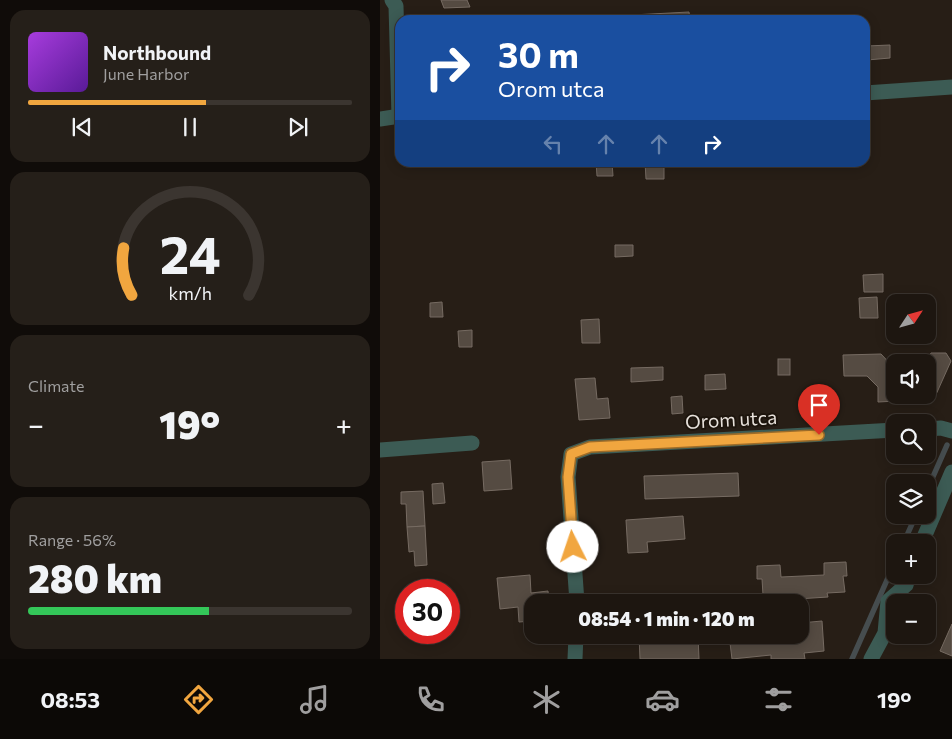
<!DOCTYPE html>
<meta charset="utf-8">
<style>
:root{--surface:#1d1610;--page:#251f19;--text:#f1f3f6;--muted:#a09f9f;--line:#3b3530;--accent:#f1a63f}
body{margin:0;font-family:Commissioner,sans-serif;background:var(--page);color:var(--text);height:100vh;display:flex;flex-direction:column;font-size:19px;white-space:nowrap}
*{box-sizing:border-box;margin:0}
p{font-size:16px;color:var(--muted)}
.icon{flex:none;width:28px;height:28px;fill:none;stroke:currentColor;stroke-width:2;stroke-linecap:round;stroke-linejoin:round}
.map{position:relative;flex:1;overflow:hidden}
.side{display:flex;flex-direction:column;gap:10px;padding:10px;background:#100c09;width:380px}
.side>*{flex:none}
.top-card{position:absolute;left:15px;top:15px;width:475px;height:152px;border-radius:15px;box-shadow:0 2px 12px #0003,0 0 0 1px var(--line);background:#1a4fa0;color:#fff;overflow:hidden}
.needle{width:32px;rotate:54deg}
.tools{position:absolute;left:506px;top:294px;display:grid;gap:10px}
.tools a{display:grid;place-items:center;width:50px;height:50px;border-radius:10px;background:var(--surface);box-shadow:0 2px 12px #0003,0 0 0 1px var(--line);font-size:25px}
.speed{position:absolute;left:15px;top:579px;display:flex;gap:10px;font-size:25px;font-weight:700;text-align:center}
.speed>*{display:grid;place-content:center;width:65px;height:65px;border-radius:50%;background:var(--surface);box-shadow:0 2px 12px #0003,0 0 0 1px var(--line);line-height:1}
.speed .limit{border:8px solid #d22;background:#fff;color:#111}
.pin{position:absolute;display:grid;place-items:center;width:42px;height:42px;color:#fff;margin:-51px -21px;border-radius:50% 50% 50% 0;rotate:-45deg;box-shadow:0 0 5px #0007}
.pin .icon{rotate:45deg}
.me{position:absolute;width:55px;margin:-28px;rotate:356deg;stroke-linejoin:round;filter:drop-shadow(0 0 4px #0008)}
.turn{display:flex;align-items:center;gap:18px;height:105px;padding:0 20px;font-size:22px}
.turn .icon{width:65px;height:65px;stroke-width:2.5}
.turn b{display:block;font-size:35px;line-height:42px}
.lanes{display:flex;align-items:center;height:48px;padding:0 20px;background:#0003;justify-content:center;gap:25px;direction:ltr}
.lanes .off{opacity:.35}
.big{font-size:38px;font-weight:800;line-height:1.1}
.side .widget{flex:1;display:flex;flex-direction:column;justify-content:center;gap:8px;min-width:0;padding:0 18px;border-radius:15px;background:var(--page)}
.side .dial{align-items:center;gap:0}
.dial svg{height:130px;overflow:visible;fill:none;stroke:var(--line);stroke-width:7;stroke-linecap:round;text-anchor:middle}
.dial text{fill:var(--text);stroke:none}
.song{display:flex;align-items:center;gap:15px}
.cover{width:60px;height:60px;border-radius:8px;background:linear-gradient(135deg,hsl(280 70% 55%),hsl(270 70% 35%))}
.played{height:5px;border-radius:2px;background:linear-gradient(90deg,var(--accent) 55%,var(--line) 55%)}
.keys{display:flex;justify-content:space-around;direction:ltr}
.heat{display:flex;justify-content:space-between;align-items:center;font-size:28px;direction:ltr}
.charge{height:8px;border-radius:4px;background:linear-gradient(90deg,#34c759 56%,var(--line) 0)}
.trip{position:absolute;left:144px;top:594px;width:285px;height:50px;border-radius:15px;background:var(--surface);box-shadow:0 2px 12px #0003,0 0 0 1px var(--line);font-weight:800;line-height:50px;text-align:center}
.tab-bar{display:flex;height:80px;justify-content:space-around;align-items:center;background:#0c0906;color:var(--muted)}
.tab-bar .icon{width:35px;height:35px}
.tab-bar .on{color:var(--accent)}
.tab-bar b{font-size:22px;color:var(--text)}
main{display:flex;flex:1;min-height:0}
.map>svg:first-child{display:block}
</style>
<main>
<section class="side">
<div class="widget">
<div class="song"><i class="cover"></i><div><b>Northbound</b><p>June Harbor</p></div></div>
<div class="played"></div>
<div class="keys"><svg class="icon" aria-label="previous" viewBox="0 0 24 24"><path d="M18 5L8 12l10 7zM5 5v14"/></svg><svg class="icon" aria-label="pause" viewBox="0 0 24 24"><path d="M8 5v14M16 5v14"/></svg><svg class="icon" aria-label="next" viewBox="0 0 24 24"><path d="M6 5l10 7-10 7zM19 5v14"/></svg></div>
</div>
<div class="widget dial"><svg viewBox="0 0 100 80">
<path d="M14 69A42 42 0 1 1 86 69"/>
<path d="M14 69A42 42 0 0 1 9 40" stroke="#f1a63f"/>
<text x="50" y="56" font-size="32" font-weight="700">24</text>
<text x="50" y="72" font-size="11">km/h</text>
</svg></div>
<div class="widget"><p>Climate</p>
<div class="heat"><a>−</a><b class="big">19°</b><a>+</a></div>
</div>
<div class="widget"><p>Range · 56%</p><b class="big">280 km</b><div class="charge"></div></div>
</section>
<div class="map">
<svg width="572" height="659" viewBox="0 0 572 659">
<rect width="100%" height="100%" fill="#271e16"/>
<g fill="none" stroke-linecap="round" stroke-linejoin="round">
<g stroke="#464d4f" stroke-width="5.5">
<path d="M 548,488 L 567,445"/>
<path d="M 524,542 L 536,515"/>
<path d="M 472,659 L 515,562"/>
</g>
</g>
<g fill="#554b42" stroke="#766b62">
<path d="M 61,0 L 87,0 L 90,7 L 64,8 Z"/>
<path d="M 309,12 L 310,20 L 252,20 L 252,15 Z"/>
<path d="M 510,45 L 510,58 L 487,60 L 486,46 Z"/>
<path d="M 485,131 L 486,131 L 488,158 L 485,158 Z"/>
<path d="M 216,162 L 232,162 L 233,176 L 217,176 Z"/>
<path d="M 265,162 L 284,162 L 284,179 L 266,179 Z"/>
<path d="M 235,245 L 253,245 L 253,256 L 235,257 Z"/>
<path d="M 503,274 L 503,292 L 484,292 L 483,275 Z"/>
<path d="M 497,297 L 498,318 L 480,318 L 479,298 Z"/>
<path d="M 62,302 L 63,317 L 50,317 L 50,303 Z"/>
<path d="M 219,319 L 220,343 L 202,343 L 201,320 Z"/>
<path d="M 92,330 L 92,347 L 79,347 L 78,331 Z"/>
<path d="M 551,353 L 566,353 L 571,361 L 554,399 L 498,402 L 498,387 L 487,376 L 464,376 L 463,355 L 501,354 L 515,369 L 515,395 L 548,395 L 548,362 L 545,362 Z"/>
<rect x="398" y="359" width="12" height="16"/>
<path d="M 283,367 L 283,380 L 251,382 L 251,368 Z"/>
<path d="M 345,374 L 346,389 L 325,390 L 325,375 Z"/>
<path d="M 215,378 L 217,399 L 228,398 L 230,418 L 199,420 L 195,379 Z"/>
<path d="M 302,396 L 303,413 L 292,414 L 291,397 Z"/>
<path d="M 130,460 L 132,489 L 104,491 L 102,462 Z"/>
<path d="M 358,473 L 359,496 L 265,499 L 264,476 Z"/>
<path d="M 63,483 L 65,503 L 53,504 L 52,484 Z"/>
<path d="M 43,491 L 45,526 L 27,527 L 26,504 L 21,504 L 21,492 Z"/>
<path d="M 303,516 L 305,539 L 267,542 L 268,552 L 248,553 L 246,520 Z"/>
<path d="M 45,526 L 47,565 L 35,566 L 34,551 L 29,552 L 27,527 Z"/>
<path d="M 466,562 L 467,576 L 463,576 L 465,592 L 447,593 L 448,597 L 417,599 L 418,602 L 388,602 L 387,595 L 383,595 L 382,579 L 377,579 L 377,566 L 400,565 L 401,577 L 444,575 L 444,563 Z"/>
<path d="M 150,575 L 151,593 L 168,591 L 169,602 L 152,602 L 152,621 L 139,622 L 138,607 L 120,609 L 117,578 Z"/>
<path d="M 442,621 L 444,651 L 424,653 L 425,659 L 391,659 L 391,655 L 352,659 L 349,635 L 420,635 L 420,623 Z"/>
<path d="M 572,624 L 572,656 L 560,651 Z"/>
<path d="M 259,635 L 318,635 L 319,659 L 260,659 Z"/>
</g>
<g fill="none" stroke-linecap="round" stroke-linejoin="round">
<g stroke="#3c5b54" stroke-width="15">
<path d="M 12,0 L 16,6 L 19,116"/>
<path d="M 485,93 L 572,87"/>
<path d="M 0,119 L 20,116"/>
<path d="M 548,429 L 561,428 L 572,431"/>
<path d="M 0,450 L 92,443"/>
<path d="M 542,542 L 572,472"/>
<path d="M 197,602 L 188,477 L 191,454 L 210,447 L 515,430"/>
<path d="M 195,659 L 196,635"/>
<path d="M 491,659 L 505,633 L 508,601 L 526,585 L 529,575"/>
</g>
</g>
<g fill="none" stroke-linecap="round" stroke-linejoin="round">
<defs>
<path id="route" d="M 193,547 L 188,477 L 191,454 L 210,447 L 439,435"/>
</defs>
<use href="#route" stroke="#9d6c29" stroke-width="12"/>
<use href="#route" stroke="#f1a63f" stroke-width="9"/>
</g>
<g text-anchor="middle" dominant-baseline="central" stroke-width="4" stroke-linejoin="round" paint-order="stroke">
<g font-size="19" fill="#e8e2dc" stroke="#1d150d">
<text transform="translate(351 419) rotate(-3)">Orom utca</text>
</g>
</g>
</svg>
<div class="tools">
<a><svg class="needle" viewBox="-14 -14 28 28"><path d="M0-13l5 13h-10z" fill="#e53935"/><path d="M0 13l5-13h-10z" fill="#a09f9f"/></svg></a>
<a><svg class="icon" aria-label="sound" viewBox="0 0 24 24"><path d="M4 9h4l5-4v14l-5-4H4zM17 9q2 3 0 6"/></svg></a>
<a><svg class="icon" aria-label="search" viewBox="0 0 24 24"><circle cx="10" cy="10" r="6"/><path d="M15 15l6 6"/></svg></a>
<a><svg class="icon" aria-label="layers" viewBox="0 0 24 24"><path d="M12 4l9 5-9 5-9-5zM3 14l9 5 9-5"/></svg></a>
<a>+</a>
<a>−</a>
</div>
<div class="speed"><div class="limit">30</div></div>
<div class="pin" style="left:439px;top:435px;background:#d93025"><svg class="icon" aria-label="arrive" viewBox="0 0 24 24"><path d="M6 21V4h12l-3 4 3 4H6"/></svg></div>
<svg class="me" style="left:193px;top:547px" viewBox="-20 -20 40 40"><circle r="19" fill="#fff"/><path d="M0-13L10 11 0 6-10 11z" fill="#f1a63f"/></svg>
<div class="trip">08:54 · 1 min · 120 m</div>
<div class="top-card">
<div class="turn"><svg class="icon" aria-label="right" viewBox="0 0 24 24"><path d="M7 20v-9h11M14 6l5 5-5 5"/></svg><div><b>30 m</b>Orom utca</div></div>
<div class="lanes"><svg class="icon off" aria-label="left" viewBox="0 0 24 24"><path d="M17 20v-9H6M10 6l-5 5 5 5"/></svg><svg class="icon off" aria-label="ahead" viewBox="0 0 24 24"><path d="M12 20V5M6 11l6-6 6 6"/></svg><svg class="icon off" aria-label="ahead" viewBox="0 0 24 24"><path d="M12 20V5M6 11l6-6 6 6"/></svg><svg class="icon" aria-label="right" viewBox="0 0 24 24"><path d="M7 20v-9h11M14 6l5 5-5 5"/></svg></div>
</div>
</div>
</main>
<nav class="tab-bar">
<b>08:53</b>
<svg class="icon on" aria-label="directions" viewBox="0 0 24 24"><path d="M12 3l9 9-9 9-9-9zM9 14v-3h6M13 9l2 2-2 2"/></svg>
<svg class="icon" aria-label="music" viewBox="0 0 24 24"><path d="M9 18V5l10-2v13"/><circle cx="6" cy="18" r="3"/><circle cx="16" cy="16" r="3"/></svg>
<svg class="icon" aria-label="phone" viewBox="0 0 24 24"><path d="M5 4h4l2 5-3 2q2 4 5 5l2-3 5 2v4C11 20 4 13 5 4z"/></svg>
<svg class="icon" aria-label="climate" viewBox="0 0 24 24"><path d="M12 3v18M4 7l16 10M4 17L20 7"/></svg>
<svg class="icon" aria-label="car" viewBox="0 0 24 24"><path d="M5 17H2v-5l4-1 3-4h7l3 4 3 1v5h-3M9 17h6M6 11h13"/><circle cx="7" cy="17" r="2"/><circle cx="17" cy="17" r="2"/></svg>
<svg class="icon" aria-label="filters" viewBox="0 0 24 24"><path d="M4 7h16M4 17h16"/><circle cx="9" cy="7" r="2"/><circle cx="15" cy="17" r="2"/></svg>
<b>19°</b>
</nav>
